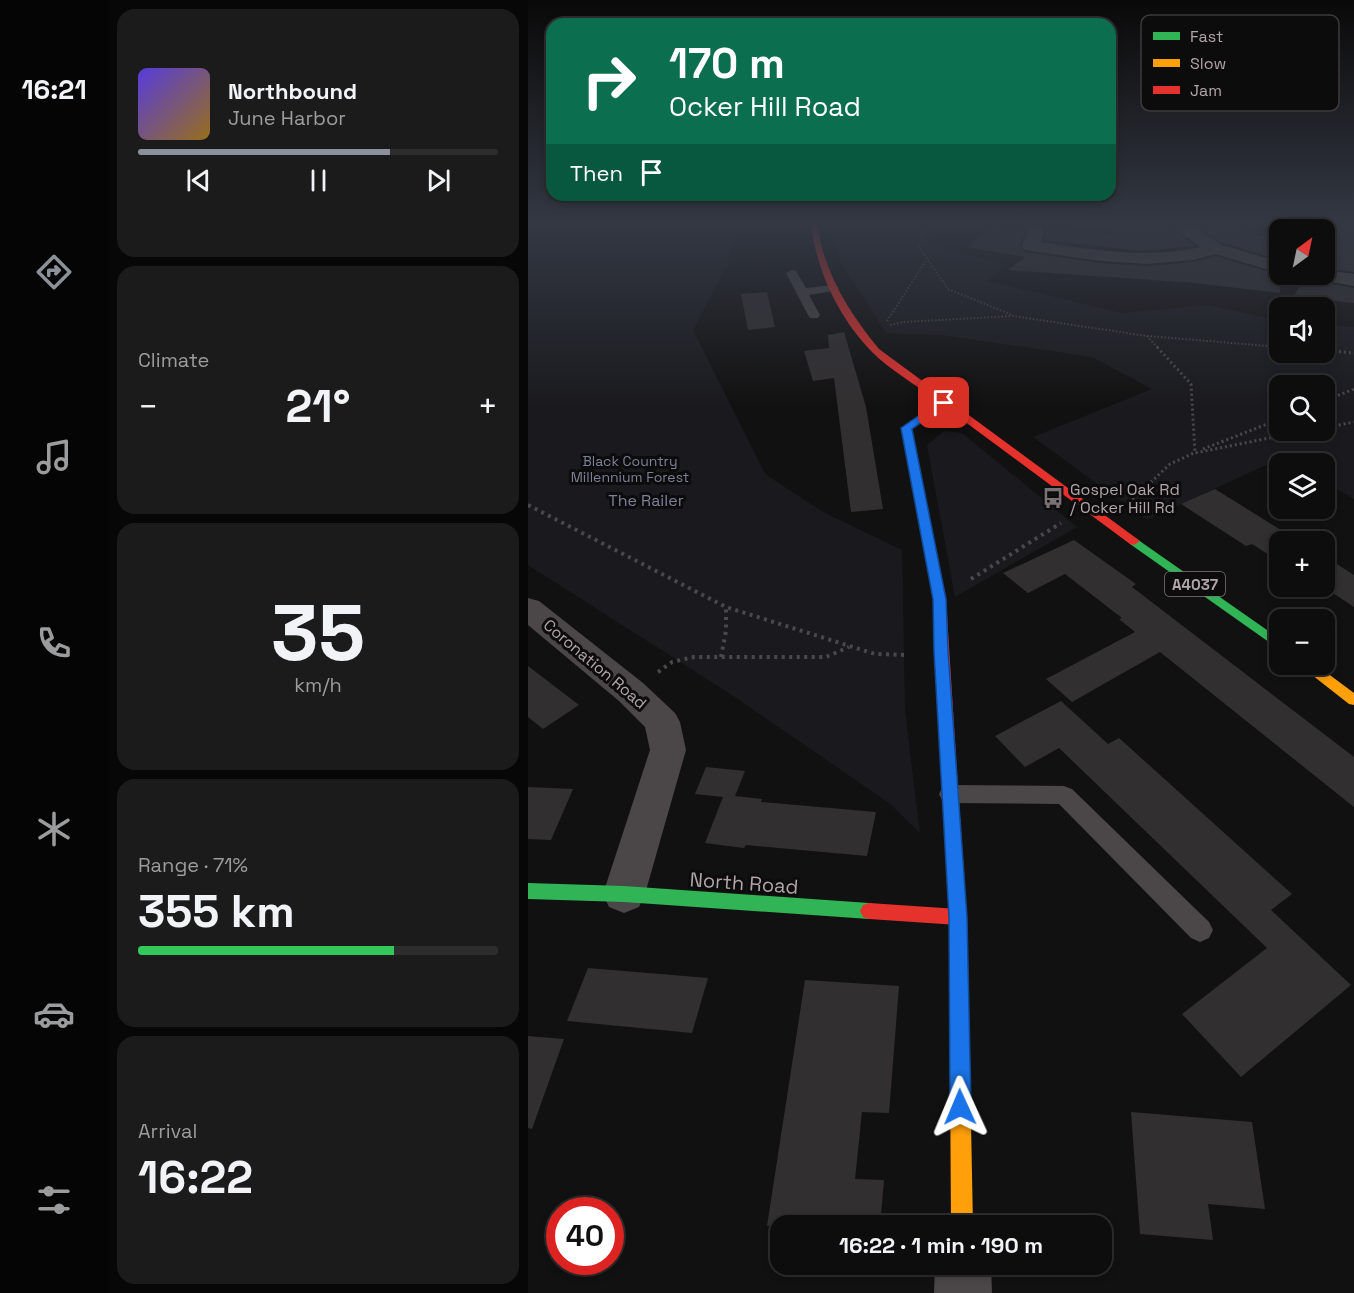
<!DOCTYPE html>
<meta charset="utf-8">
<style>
:root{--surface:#0e0d0d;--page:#1c1b1b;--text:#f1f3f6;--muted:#9b9c9d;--line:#2e2d2e;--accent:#8c9099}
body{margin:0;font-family:"Space Grotesk",sans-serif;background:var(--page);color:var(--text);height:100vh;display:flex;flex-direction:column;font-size:22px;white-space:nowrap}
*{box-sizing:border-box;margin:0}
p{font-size:20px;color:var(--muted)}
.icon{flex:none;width:33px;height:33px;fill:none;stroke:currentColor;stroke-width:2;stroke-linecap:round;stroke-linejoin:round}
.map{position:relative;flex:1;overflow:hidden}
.drawer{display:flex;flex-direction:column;gap:9px;padding:9px;background:#080707;width:420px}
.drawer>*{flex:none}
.hud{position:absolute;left:18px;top:18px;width:570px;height:183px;border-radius:18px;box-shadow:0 3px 9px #0003,0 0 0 2px var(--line);background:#0b6e4f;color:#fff;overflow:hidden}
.needle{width:39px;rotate:33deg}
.tools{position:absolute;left:741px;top:219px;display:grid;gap:12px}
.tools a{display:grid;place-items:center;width:66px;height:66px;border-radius:12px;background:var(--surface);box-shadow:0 3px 9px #0003,0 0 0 2px var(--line);font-size:30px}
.speed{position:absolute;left:18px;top:1197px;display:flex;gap:12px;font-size:30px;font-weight:700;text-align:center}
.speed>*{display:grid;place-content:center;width:78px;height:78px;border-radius:50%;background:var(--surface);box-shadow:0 3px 9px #0003,0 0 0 2px var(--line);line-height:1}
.speed .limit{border:9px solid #d22;background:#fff;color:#111}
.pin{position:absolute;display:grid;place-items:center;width:51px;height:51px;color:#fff;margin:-26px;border-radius:12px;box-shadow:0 3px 9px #0006}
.me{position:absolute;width:66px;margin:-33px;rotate:359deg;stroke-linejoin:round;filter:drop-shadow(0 0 4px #0008)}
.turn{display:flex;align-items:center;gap:21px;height:126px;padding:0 24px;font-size:27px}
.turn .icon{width:78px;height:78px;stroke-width:2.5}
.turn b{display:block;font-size:42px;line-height:51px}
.then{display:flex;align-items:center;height:57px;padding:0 24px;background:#0003;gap:12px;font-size:22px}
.big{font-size:45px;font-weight:800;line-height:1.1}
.drawer .card{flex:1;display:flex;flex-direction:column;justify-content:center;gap:9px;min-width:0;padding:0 21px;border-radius:18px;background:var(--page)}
.drawer .dial{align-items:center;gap:0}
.dial b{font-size:78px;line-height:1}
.song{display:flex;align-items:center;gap:18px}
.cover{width:72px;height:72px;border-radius:9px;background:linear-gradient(135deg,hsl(250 70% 55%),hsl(40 70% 35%))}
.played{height:6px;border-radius:3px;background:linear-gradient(90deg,var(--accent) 70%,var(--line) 70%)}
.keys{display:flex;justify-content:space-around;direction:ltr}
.heat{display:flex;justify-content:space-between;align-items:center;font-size:33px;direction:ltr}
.charge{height:9px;border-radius:4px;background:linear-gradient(90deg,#34c759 71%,var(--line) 0)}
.trip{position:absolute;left:242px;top:1215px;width:342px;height:60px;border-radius:18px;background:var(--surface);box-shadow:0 3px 9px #0003,0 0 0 2px var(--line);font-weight:800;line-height:60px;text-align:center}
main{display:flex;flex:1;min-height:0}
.menu{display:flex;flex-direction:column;width:108px;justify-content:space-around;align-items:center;background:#060505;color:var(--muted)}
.menu .icon{width:42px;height:42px}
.menu .on{color:var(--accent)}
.menu b{font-size:27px;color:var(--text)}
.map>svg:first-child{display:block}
</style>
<main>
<nav class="menu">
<b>16:21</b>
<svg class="icon on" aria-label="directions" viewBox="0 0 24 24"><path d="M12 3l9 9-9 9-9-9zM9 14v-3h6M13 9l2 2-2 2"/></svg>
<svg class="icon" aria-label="music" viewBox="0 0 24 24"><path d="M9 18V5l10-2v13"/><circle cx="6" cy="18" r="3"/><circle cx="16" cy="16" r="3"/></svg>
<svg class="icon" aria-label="phone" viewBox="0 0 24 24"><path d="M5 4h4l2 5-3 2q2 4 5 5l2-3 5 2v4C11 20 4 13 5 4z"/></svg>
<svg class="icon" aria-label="climate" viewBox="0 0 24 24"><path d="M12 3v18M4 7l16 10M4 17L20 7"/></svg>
<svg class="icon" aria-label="car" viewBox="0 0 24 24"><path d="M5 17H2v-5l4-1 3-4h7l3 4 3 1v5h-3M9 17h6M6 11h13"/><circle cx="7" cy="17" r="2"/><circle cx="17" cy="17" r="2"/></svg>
<svg class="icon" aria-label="filters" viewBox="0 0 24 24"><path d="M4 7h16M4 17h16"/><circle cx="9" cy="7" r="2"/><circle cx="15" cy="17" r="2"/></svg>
</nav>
<section class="drawer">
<div class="card">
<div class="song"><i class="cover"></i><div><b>Northbound</b><p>June Harbor</p></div></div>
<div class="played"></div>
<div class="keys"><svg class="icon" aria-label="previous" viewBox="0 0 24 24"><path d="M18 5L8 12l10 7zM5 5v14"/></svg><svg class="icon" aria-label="pause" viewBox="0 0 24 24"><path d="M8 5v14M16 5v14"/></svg><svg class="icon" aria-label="next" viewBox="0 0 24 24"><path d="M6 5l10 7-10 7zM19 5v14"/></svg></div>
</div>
<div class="card"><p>Climate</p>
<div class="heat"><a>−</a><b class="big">21°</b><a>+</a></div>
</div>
<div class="card dial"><b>35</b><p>km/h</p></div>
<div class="card"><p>Range · 71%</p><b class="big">355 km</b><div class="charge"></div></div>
<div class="card"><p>Arrival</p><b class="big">16:22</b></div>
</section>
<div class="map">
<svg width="826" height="1293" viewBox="0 0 826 1293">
<rect width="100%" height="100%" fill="#121111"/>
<g fill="#1a1a1e" fill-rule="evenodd">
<path d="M 0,225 L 209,225 L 199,265 L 165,330 L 237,474 L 295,512 L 374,550 L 377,711 L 392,833 L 361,803 L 204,695 L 0,565 Z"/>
<path d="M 301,225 L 417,225 L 401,243 L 478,266 L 459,281 L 594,313 L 681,305 L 751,321 L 752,352 L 796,352 L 797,325 L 826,327 L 826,499 L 797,482 L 796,464 L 763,463 L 753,458 L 619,520 L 505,437 L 624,389 L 564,357 L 414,335 L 358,333 L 314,264 ZM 752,386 L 796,386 L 796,430 L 752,430 Z"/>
<path d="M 416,431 L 434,433 L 549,527 L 427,597 L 399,445 Z"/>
</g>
<g fill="#322f30">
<path d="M 461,225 L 499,227 L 492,245 L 497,252 L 573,263 L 619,266 L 665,262 L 687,256 L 752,275 L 752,293 L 667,283 L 480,270 L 497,257 L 439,247 Z"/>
<path d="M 582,225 L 639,225 L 667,246 L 613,251 L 516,240 L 518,230 L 524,229 L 585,234 Z"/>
<path d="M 665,225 L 713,225 L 729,235 L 752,242 L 752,260 L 695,243 Z"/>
<path d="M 807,225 L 826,225 L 826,272 L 796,268 L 796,243 Z"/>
<path d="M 777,277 L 780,280 L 826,288 L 826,303 L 766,296 Z"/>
<path d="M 239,292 L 247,327 L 220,330 L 213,294 Z"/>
<path d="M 316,332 L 338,407 L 355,509 L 323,512 L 306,378 L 285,381 L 276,351 L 301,348 L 300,335 Z"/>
<path d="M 687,489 L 753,530 L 773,542 L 752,542 L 752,562 L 724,544 L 718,546 L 653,504 Z"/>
<path d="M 546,540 L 608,584 L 604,587 L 826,757 L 826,807 L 632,652 L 544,702 L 518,679 L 607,632 L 591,619 L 594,618 L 537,574 L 500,593 L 475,573 Z"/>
<path d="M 796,556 L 826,575 L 826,607 L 805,593 L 801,595 L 789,586 L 796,586 Z"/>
<path d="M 0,666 L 51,705 L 15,729 L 0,717 Z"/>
<path d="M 533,701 L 580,744 L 591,738 L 764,894 L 743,910 L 823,985 L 713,1077 L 654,1014 L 739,948 L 531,748 L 497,767 L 467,736 Z"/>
<path d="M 178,767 L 217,771 L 207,796 L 234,799 L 233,802 L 348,812 L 339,856 L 218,845 L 216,848 L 177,843 L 195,797 L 167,794 Z"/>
<path d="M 0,787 L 45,789 L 23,840 L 0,839 Z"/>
<path d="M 60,968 L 180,978 L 164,1033 L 39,1021 Z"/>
<path d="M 277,980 L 371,986 L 361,1113 L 334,1112 L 327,1179 L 356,1180 L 352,1226 L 239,1226 Z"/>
<path d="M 0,1036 L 36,1039 L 4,1129 L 0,1128 Z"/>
<path d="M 603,1112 L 724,1122 L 737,1209 L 680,1204 L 685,1240 L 612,1234 Z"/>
</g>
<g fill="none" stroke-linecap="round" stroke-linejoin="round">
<g stroke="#4b4849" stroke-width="2" stroke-dasharray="1.5 2" stroke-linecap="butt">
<path d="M 403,225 L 396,231 L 391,247 L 420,289 L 484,315"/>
<path d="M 359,321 L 399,259"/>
<path d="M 362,325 L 375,322 L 485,316 L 619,336 L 752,347"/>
<path d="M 619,336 L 631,349"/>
</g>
<g stroke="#4b4849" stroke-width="3" stroke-dasharray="2 3" stroke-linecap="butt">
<path d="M 629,347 L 663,384 L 667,453 L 781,430"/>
<path d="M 796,350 L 826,353"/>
<path d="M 796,401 L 826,389"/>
<path d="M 796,428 L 826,422"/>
<path d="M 675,449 L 752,419"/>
<path d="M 601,503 L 642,464 L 668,452"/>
<path d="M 0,505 L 2,506"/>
</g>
<g stroke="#4b4849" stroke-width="4" stroke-dasharray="3 4.5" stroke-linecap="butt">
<path d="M 0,505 L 198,607 L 347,654 L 378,655"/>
<path d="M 443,579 L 533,523"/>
<path d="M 193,657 L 198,631 L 198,607"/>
<path d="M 130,672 L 144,662 L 166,657 L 298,657 L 321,647"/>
</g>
<g fill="#4b4648" fill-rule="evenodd">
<path d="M 264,270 L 268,271 L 278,288 L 305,285 L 311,288 L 305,291 L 281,295 L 292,315 L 290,318 L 282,318 L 280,315 L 258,273 Z"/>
<path d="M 422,785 L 536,786 L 544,789 L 681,922 L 685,930 L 681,938 L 672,942 L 663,938 L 531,804 L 422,803 L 414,800 L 411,794 L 414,788 Z"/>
</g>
<g fill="#4b4648" fill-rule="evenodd">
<path d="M 641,225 L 661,225 L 694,245 L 752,262 L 752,273 L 687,254 L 665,260 L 619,264 L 573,261 L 503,251 L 497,250 L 494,246 L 501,227 L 513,227 L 516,231 L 513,242 C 565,250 620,259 673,247 Z"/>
<path d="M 796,270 L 826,274 L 826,286 L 780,278 L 778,274 L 796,274 Z"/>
<path d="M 0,598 L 11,601 L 115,683 L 147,713 L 152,722 L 158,750 L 117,894 L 111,907 L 96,913 L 81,907 L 75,894 L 122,750 L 117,727 L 91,701 L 0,625 Z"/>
<path d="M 407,1264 L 463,1264 L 464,1293 L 406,1293 Z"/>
</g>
<g fill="#30b455" fill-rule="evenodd">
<path d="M 606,537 L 752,639 L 752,650 L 602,544 L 600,541 Z"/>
<path d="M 0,883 L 96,886 L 341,903 L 347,905 L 350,911 L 347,917 L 341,919 L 96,902 L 0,899 Z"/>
</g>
<g fill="#ff9f0a" fill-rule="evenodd">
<path d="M 770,664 L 787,664 L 826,693 L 826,705 L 821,704 Z"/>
<path d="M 421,767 L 426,769 L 429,773 L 439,917 L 445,1226 L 423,1226 L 421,917 L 413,773 L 416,769 Z"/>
</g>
<g fill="#e5322d" fill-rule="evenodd">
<path d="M 283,225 L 289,225 C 297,274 320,311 351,349 L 612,541 L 606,545 L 602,544 L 417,407 L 383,429 L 418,599 L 429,773 L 426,777 L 421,779 L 416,777 L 413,773 L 406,599 L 373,428 L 411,402 C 390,386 362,370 344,352 C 311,318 289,272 283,225 Z"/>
<path d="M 341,903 L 430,909 L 436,911 L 439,917 L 436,923 L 430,925 L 341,919 L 335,917 L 332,911 L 335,905 Z"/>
</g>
</g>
<linearGradient id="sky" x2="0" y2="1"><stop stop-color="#0a0909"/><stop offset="0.55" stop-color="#333843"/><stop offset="1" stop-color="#333843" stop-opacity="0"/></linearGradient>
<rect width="826" height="406" fill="url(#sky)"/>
<path fill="#1a73e8" stroke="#114b97" stroke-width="1.5" d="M 412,401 L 421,403 L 384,429 L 418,599 L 420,651 L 439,917 L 443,1107 L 440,1114 L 432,1117 L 425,1114 L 422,1107 L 421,917 L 406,651 L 405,599 L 373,428 Z"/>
<defs>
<symbol id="bus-bare" viewBox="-9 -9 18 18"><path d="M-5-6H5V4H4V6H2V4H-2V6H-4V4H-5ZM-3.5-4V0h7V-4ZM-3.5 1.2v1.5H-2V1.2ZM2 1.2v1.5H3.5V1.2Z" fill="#797174" stroke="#0d0c0c" stroke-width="2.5" paint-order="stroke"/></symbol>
</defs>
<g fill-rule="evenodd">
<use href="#bus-bare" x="510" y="483" width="30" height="30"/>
</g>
<g text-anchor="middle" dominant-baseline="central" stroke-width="6" stroke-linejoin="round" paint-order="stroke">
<g font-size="14" fill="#7d809a" stroke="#0d0c0c">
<text x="102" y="461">Black Country<tspan x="102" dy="16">Millennium Forest</tspan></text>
</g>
<rect fill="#0d0c0c" stroke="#80767b" stroke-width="1.5" x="637" y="572" width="60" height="24" rx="4.5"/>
<g font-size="15" font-weight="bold" fill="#b1a4aa">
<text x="667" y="584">A4037</text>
</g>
<g font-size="16" fill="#b1a4aa" stroke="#0d0c0c" text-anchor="start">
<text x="542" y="489">Gospel Oak Rd<tspan x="542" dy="18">/ Ocker Hill Rd</tspan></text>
</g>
<g font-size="16" fill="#7d809a" stroke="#0d0c0c">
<text x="118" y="500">The Railer</text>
</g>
<g font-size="16" fill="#b1a4aa" stroke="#0d0c0c">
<text transform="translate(67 664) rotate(40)">Coronation Road</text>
</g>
<g font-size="20" fill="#b1a4aa" stroke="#0d0c0c">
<text transform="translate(216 883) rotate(4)">North Road</text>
</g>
</g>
<rect x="613" y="15" width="198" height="96" rx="9" fill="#0d0c0c" stroke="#3e3a3b" stroke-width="1.5"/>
<rect x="625" y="32" width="27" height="8" fill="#30b455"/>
<rect x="625" y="59" width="27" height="8" fill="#ff9f0a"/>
<rect x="625" y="86" width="27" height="8" fill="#e5322d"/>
<g font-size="16" fill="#b1a4aa">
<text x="662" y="42">Fast</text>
<text x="662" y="69">Slow</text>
<text x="662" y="96">Jam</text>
</g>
</svg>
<div class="tools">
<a><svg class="needle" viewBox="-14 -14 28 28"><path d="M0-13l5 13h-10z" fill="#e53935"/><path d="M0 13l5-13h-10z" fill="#9b9c9d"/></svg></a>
<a><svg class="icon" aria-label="sound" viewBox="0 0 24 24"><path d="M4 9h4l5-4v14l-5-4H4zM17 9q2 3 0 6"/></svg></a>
<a><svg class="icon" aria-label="search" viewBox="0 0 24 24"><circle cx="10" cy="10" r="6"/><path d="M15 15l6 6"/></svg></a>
<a><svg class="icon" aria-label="layers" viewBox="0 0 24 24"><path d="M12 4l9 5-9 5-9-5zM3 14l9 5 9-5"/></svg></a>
<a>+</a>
<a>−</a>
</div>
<div class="speed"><div class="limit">40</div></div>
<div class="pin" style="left:416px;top:403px;background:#d93025"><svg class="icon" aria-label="arrive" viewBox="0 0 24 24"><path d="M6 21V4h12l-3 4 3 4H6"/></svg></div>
<svg class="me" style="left:432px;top:1107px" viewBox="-20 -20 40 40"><path d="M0-17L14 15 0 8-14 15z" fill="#1a73e8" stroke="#fff" stroke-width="4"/></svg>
<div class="trip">16:22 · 1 min · 190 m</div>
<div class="hud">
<div class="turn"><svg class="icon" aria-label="right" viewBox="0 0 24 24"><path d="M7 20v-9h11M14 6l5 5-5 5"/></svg><div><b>170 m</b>Ocker Hill Road</div></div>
<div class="then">Then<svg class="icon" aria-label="arrive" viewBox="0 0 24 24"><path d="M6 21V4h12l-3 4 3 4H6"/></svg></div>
</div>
</div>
</main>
